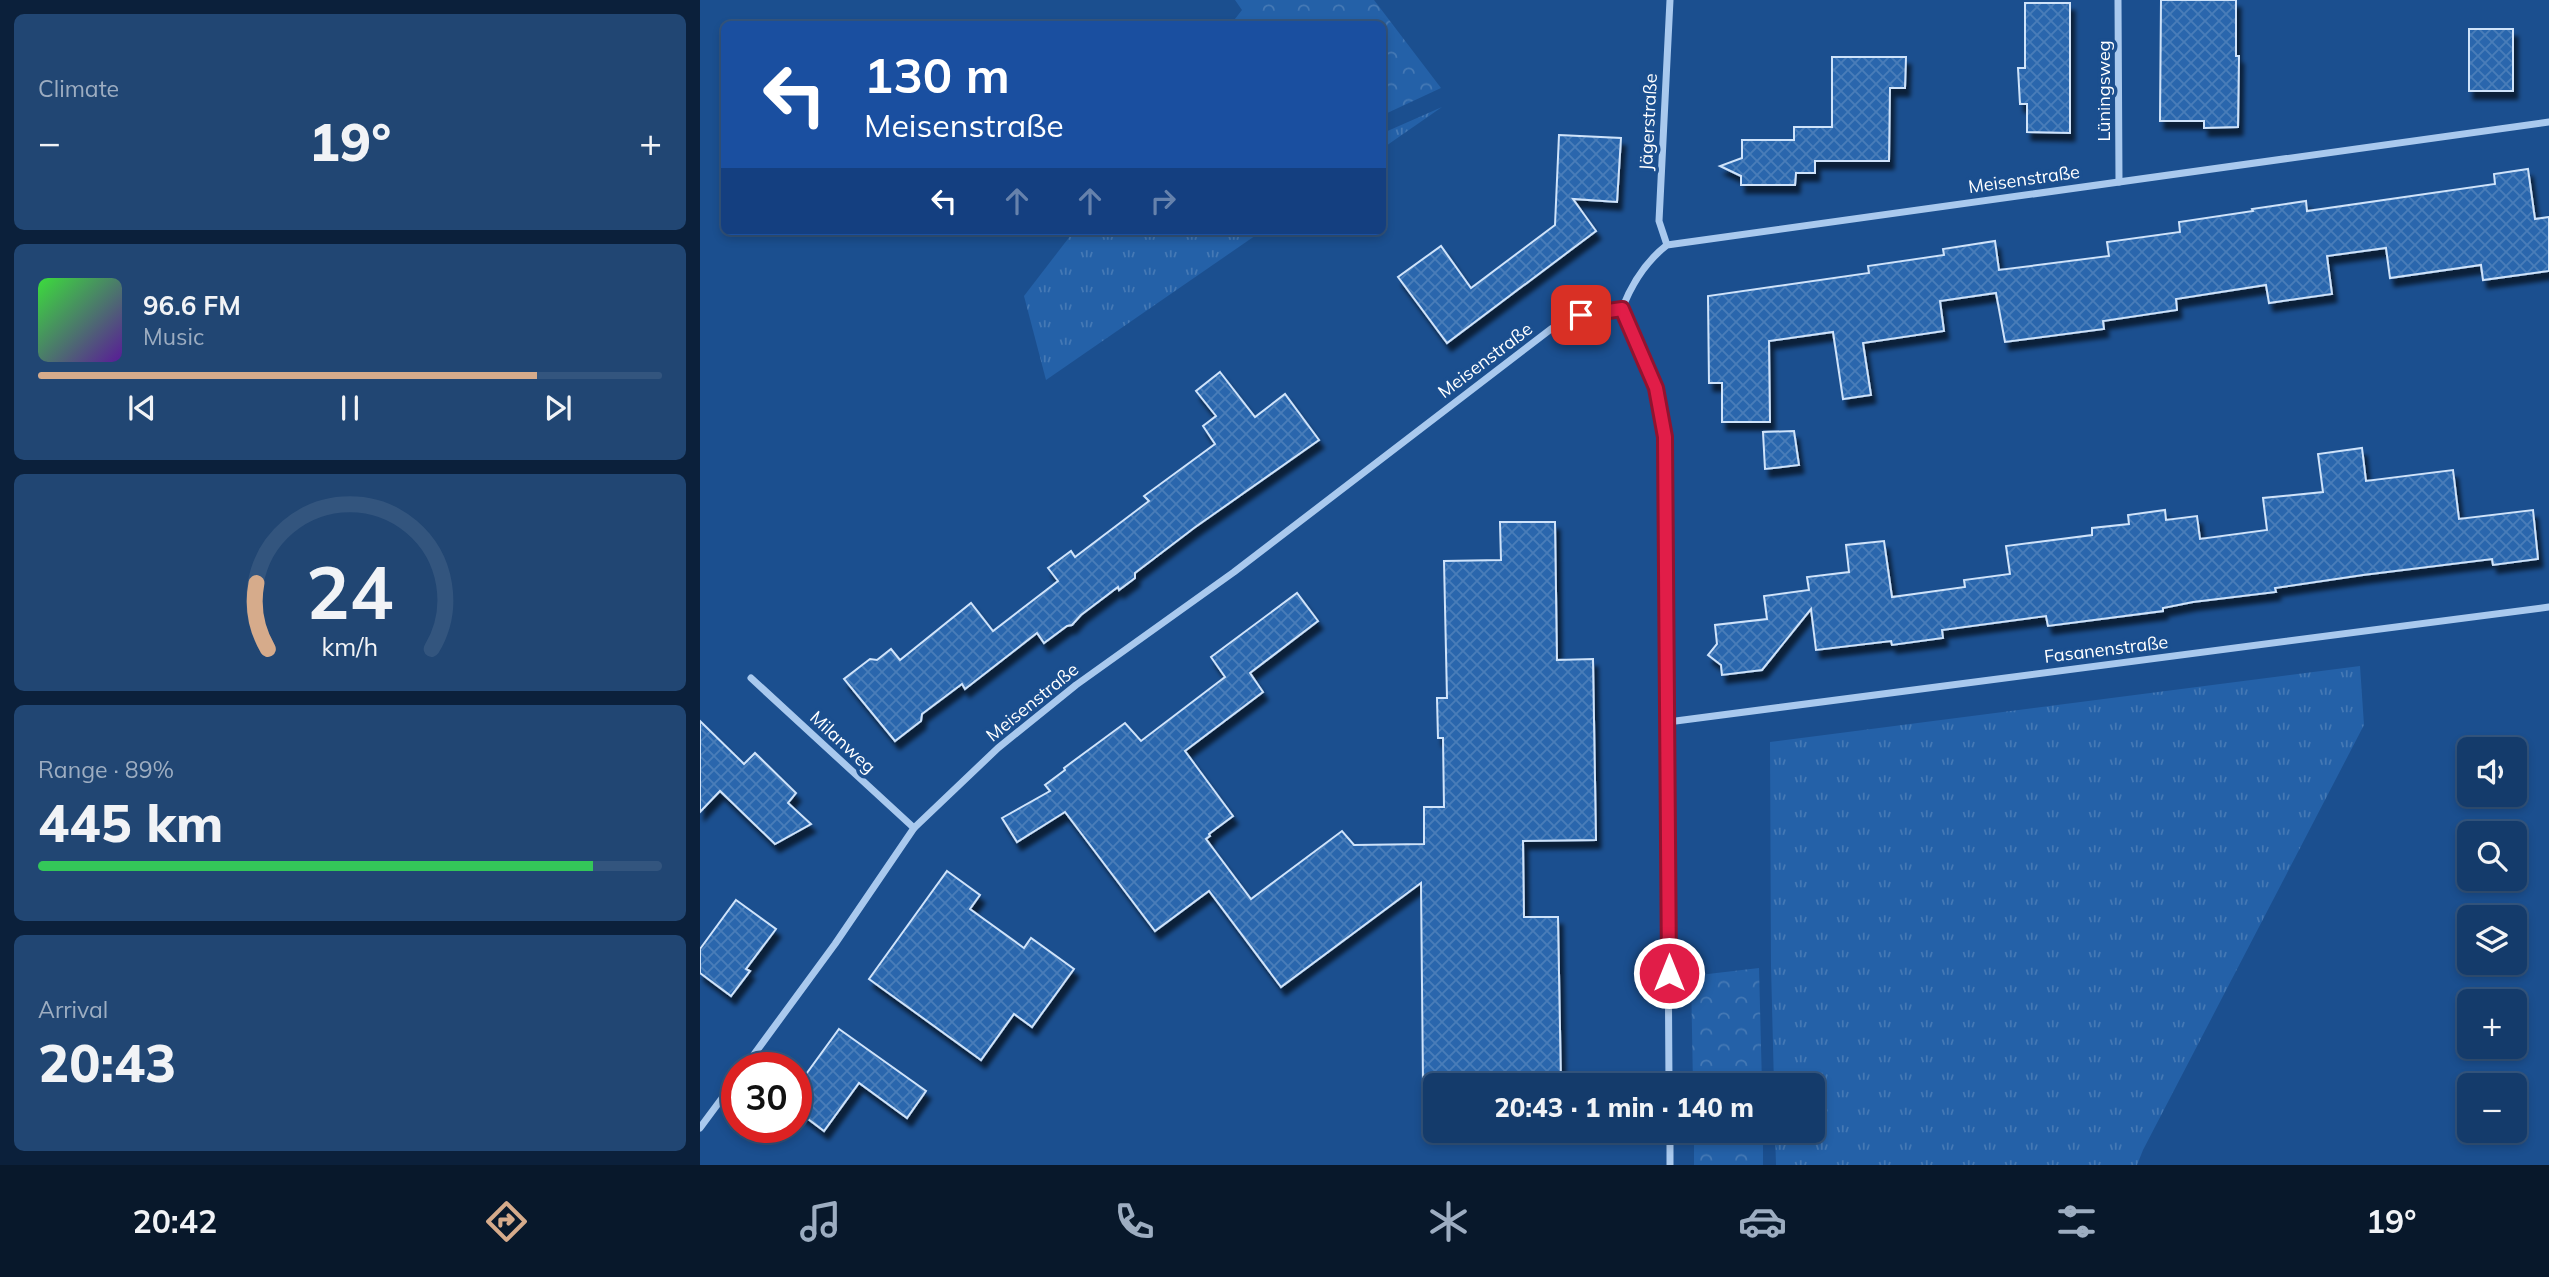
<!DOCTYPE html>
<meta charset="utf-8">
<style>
:root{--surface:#143b6b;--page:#214673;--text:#f1f3f6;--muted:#9dadc1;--line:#33557e;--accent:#d6ab8b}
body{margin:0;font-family:Mulish,sans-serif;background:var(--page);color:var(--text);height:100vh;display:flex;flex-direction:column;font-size:26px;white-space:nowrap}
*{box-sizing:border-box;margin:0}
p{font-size:23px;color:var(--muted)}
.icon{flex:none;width:38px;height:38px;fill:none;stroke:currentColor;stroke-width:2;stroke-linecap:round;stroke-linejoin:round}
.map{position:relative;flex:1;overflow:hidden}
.sheet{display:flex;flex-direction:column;gap:14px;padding:14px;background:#0b203b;width:700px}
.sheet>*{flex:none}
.banner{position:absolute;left:21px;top:21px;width:665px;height:214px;border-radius:10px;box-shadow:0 4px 10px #0003,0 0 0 2px var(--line);background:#1a4fa0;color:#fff;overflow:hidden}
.fabs{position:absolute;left:1757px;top:737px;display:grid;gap:14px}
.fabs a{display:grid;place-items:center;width:70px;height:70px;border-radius:10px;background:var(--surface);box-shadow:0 4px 10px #0003,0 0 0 2px var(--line);font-size:35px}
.speed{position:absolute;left:21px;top:1052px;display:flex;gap:14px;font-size:35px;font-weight:700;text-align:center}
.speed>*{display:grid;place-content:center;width:91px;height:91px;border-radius:50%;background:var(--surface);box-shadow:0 4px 10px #0003,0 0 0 2px var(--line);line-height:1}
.speed .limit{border:10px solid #d22;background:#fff;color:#111}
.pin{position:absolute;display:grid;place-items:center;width:60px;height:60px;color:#fff;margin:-30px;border-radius:14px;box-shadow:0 4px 10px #0006}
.me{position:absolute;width:77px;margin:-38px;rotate:0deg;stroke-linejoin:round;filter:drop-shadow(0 0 5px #0008)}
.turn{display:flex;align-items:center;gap:24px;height:147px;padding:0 28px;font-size:32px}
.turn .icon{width:91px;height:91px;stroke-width:2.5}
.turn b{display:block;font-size:49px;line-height:60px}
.lanes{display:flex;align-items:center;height:66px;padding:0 28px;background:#0003;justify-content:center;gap:35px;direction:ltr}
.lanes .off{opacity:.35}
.big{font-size:52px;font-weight:800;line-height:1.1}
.sheet .card{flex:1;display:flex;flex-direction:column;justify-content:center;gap:10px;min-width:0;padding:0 24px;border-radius:10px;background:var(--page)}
.sheet .dial{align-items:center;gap:0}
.dial svg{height:182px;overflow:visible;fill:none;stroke:var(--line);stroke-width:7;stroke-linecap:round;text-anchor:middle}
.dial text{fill:var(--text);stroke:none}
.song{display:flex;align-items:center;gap:21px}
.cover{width:84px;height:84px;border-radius:10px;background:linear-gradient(135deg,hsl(120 70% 55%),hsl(270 70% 35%))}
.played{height:7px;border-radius:4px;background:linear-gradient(90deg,var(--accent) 80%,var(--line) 80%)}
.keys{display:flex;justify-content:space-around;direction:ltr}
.heat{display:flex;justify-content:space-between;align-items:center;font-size:38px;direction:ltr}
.charge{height:10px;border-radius:5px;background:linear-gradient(90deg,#34c759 89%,var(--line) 0)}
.trip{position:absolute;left:723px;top:1073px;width:402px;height:70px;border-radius:10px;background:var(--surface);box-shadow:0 4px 10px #0003,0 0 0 2px var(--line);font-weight:800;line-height:70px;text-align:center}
.tabs{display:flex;height:112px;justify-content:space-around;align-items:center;background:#08182b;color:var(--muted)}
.tabs .icon{width:49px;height:49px}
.tabs .current{color:var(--accent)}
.tabs b{font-size:32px;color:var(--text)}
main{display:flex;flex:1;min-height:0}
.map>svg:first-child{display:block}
</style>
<main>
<section class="sheet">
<div class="card"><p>Climate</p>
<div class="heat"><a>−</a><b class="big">19°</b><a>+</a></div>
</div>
<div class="card">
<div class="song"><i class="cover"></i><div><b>96.6 FM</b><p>Music</p></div></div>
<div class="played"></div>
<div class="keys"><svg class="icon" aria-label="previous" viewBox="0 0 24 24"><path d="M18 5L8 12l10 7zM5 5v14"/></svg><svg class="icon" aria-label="pause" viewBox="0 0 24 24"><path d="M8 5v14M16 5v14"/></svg><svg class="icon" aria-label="next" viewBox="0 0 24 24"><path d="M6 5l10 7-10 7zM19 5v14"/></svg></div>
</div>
<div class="card dial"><svg viewBox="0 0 100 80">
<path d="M14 69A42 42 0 1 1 86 69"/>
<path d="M14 69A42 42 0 0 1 9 40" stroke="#d6ab8b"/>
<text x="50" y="56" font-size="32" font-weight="700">24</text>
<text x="50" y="72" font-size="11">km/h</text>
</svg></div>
<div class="card"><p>Range · 89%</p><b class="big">445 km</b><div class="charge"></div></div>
<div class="card"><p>Arrival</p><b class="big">20:43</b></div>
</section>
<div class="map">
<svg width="1849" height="1165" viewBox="0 0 1849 1165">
<defs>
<pattern id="grass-tufts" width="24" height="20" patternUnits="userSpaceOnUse" patternTransform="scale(1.75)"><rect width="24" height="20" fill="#2461a8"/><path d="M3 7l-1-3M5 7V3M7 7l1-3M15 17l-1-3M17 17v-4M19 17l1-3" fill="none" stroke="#4579b5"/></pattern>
<pattern id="forest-crowns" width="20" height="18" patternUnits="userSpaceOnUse" patternTransform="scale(1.75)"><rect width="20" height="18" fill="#2461a8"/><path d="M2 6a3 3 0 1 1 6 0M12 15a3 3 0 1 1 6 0" fill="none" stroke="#4579b5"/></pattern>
<pattern id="building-cross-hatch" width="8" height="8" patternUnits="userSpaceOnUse" patternTransform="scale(1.75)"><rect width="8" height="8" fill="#2a66ad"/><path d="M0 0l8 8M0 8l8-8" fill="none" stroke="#4a7db9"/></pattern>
<filter id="shadow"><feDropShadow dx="4.5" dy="8" stdDeviation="2" flood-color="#0009"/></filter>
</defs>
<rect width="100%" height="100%" fill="#1b4f8f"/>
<g fill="url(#grass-tufts)">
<path d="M 742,107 L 683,148 L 683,133 Z"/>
<path d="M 374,231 L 562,231 L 346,380 L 324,296 Z"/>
<path d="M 1660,666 L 1664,725 L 1443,1150 L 1437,1165 L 1076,1165 L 1075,1131 L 1113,1130 L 1113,1085 L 1074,1085 L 1071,966 L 1070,742 Z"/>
</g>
<g fill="url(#forest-crowns)">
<path d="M 535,0 L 674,0 L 741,88 L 683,115 L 682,24 L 531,24 L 542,10 Z"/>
<path d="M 1059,968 L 1062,1085 L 993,1085 L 991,976 Z"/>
<rect x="994" y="1131" width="69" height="34"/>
</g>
<g fill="url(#building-cross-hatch)" stroke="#cfe3fa" stroke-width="2" filter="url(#shadow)">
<path d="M 1461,0 L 1536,0 L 1536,56 L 1539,56 L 1538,127 L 1504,128 L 1504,121 L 1460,121 Z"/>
<path d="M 1325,3 L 1370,3 L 1370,133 L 1327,132 L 1327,104 L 1320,104 L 1318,68 L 1325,68 Z"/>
<rect x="1769" y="29" width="44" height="62"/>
<path d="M 1132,57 L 1206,57 L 1205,88 L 1190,88 L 1189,161 L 1115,161 L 1115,173 L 1096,173 L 1095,185 L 1041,185 L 1041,176 L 1020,166 L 1042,158 L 1042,140 L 1094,140 L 1094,127 L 1132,127 Z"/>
<path d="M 859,135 L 921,138 L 917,202 L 873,199 L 896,231 L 747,343 L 698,277 L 741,246 L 771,288 L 855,225 Z"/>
<path d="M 1828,169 L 1835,219 L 1849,217 L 1849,271 L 1783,280 L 1781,265 L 1690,278 L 1686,248 L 1627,256 L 1632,294 L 1569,303 L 1566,285 L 1476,299 L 1477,310 L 1403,321 L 1404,329 L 1305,342 L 1296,293 L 1240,301 L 1244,331 L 1163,343 L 1171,395 L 1143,399 L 1133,332 L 1069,341 L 1070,422 L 1022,422 L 1022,383 L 1009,383 L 1008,296 L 1169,273 L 1168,266 L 1244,255 L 1243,249 L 1295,241 L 1299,270 L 1409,256 L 1407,242 L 1480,232 L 1479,222 L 1553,211 L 1552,209 L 1606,201 L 1607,211 L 1795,184 L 1794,174 Z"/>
<path d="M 520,372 L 555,417 L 585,394 L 619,440 L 494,528 L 435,573 L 435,578 L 419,590 L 418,587 L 381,615 L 372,625 L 367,626 L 344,643 L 337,633 L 265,689 L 262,684 L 222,714 L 221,721 L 195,741 L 144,679 L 170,659 L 177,660 L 191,649 L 200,660 L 271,603 L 293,631 L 358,581 L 348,568 L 371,551 L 375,557 L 449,501 L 444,496 L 515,444 L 503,426 L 516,416 L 496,391 Z"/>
<path d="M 1094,431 L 1099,465 L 1065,469 L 1063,432 Z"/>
<path d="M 1662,448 L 1666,481 L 1753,470 L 1759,519 L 1833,510 L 1838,559 L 1793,565 L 1792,559 L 1663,575 L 1575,588 L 1576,592 L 1493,602 L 1463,608 L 1463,611 L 1348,626 L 1346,616 L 1242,630 L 1243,638 L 1192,645 L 1191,641 L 1116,650 L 1111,609 L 1062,670 L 1022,675 L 1021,665 L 1008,655 L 1017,644 L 1015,625 L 1067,619 L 1064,596 L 1109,590 L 1107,577 L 1149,572 L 1146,545 L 1184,541 L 1192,597 L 1265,587 L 1264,580 L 1310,574 L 1306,546 L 1392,535 L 1392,528 L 1429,524 L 1428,515 L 1465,510 L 1466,520 L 1497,516 L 1500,539 L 1567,530 L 1563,498 L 1623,492 L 1618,454 Z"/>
<path d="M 800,522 L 855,522 L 857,660 L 893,659 L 896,840 L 823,841 L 824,917 L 858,917 L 861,1085 L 723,1085 L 721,883 L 581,987 L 509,891 L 455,931 L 365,812 L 317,842 L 302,818 L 350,791 L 345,785 L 365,770 L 364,768 L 425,723 L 441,741 L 525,677 L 511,657 L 597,593 L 618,621 L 550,673 L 563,692 L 485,751 L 533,816 L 509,834 L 510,836 L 506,839 L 551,899 L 642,831 L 654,845 L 724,844 L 724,807 L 744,807 L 743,738 L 738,738 L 737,698 L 747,698 L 744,561 L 801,560 Z"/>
<path d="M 0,721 L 44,764 L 55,753 L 96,793 L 88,803 L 111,824 L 75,844 L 20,791 L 0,812 Z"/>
<path d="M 247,871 L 280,895 L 270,909 L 324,948 L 331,938 L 374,969 L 332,1027 L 314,1014 L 281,1060 L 169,979 Z"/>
<path d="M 36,900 L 76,929 L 46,969 L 50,971 L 31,996 L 0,973 L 0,949 Z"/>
<path d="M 139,1029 L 226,1091 L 207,1118 L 159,1083 L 124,1131 L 96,1110 L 96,1088 Z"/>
</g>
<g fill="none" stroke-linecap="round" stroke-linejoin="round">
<g stroke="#a9c9ee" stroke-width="7">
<path d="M 1418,0 L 1419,182"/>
<path d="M 967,245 L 959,221 L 970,0"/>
<path d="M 922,309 C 932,283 945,262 967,245 L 1849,122"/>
<path d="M 922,309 L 956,388 L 965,437 L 969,1085"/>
<path d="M 51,678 L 214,828"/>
<path d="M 968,722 L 1849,607"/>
<path d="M 44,1068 L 135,944 L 214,828 L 298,748 L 376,685 L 534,572 L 851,329 L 881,315 L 922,309"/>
<path d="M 0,1128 L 37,1078"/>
<path d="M 970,1130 L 970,1165"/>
</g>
</g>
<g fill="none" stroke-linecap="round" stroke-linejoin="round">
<defs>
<path id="route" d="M 881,315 L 922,309 L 956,388 L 965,437 L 969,973"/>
</defs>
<use href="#route" stroke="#92132f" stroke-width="18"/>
<use href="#route" stroke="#e11d48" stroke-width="12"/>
</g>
<g text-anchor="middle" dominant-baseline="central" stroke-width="7" stroke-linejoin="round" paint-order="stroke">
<g font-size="18" fill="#fff" stroke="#1b4f8f">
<text transform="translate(1403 91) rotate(-90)">Lüningsweg</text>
<text transform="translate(948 122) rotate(-87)">Jägerstraße</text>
<text transform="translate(1324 179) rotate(-8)">Meisenstraße</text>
<text transform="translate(785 360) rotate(-37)">Meisenstraße</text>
<text transform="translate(1406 649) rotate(-7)">Fasanenstraße</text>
<text transform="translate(332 702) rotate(-39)">Meisenstraße</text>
<text transform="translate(143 742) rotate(43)">Milanweg</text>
</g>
</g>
</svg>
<div class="fabs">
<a><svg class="icon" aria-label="sound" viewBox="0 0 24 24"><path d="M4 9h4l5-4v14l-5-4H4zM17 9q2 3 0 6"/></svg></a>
<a><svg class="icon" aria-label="search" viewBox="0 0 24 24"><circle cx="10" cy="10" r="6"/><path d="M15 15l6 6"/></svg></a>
<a><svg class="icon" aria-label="layers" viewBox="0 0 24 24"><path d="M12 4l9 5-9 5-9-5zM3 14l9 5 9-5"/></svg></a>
<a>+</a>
<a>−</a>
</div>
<div class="speed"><div class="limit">30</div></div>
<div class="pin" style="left:881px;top:315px;background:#d93025"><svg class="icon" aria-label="arrive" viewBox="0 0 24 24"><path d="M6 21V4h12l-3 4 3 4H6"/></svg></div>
<svg class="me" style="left:969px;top:973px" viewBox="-20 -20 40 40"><circle r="17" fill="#e11d48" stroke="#fff" stroke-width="3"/><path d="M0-11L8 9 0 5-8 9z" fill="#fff"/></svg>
<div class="trip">20:43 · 1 min · 140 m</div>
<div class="banner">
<div class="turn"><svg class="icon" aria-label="left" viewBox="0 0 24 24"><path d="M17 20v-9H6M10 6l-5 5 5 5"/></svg><div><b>130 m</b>Meisenstraße</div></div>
<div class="lanes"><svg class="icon" aria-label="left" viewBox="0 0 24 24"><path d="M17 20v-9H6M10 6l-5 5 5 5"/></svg><svg class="icon off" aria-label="ahead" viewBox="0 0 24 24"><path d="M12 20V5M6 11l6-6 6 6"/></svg><svg class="icon off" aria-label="ahead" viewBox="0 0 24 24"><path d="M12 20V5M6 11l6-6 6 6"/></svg><svg class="icon off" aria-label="right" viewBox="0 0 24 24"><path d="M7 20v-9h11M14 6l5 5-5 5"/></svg></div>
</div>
</div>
</main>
<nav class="tabs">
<b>20:42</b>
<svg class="icon current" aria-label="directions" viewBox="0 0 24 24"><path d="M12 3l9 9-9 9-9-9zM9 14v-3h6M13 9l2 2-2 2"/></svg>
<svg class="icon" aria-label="music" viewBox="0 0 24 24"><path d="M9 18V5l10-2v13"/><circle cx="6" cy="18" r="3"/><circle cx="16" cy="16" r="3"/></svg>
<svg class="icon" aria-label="phone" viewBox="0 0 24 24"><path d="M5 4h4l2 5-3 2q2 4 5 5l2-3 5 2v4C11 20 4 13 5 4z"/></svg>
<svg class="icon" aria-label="climate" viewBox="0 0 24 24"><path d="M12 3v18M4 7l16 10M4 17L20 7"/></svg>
<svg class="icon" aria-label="car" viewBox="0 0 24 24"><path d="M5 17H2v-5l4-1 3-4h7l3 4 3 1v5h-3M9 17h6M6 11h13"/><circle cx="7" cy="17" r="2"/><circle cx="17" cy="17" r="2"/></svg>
<svg class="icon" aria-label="filters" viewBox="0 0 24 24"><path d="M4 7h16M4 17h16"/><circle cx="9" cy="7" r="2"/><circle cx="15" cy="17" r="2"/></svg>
<b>19°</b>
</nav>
